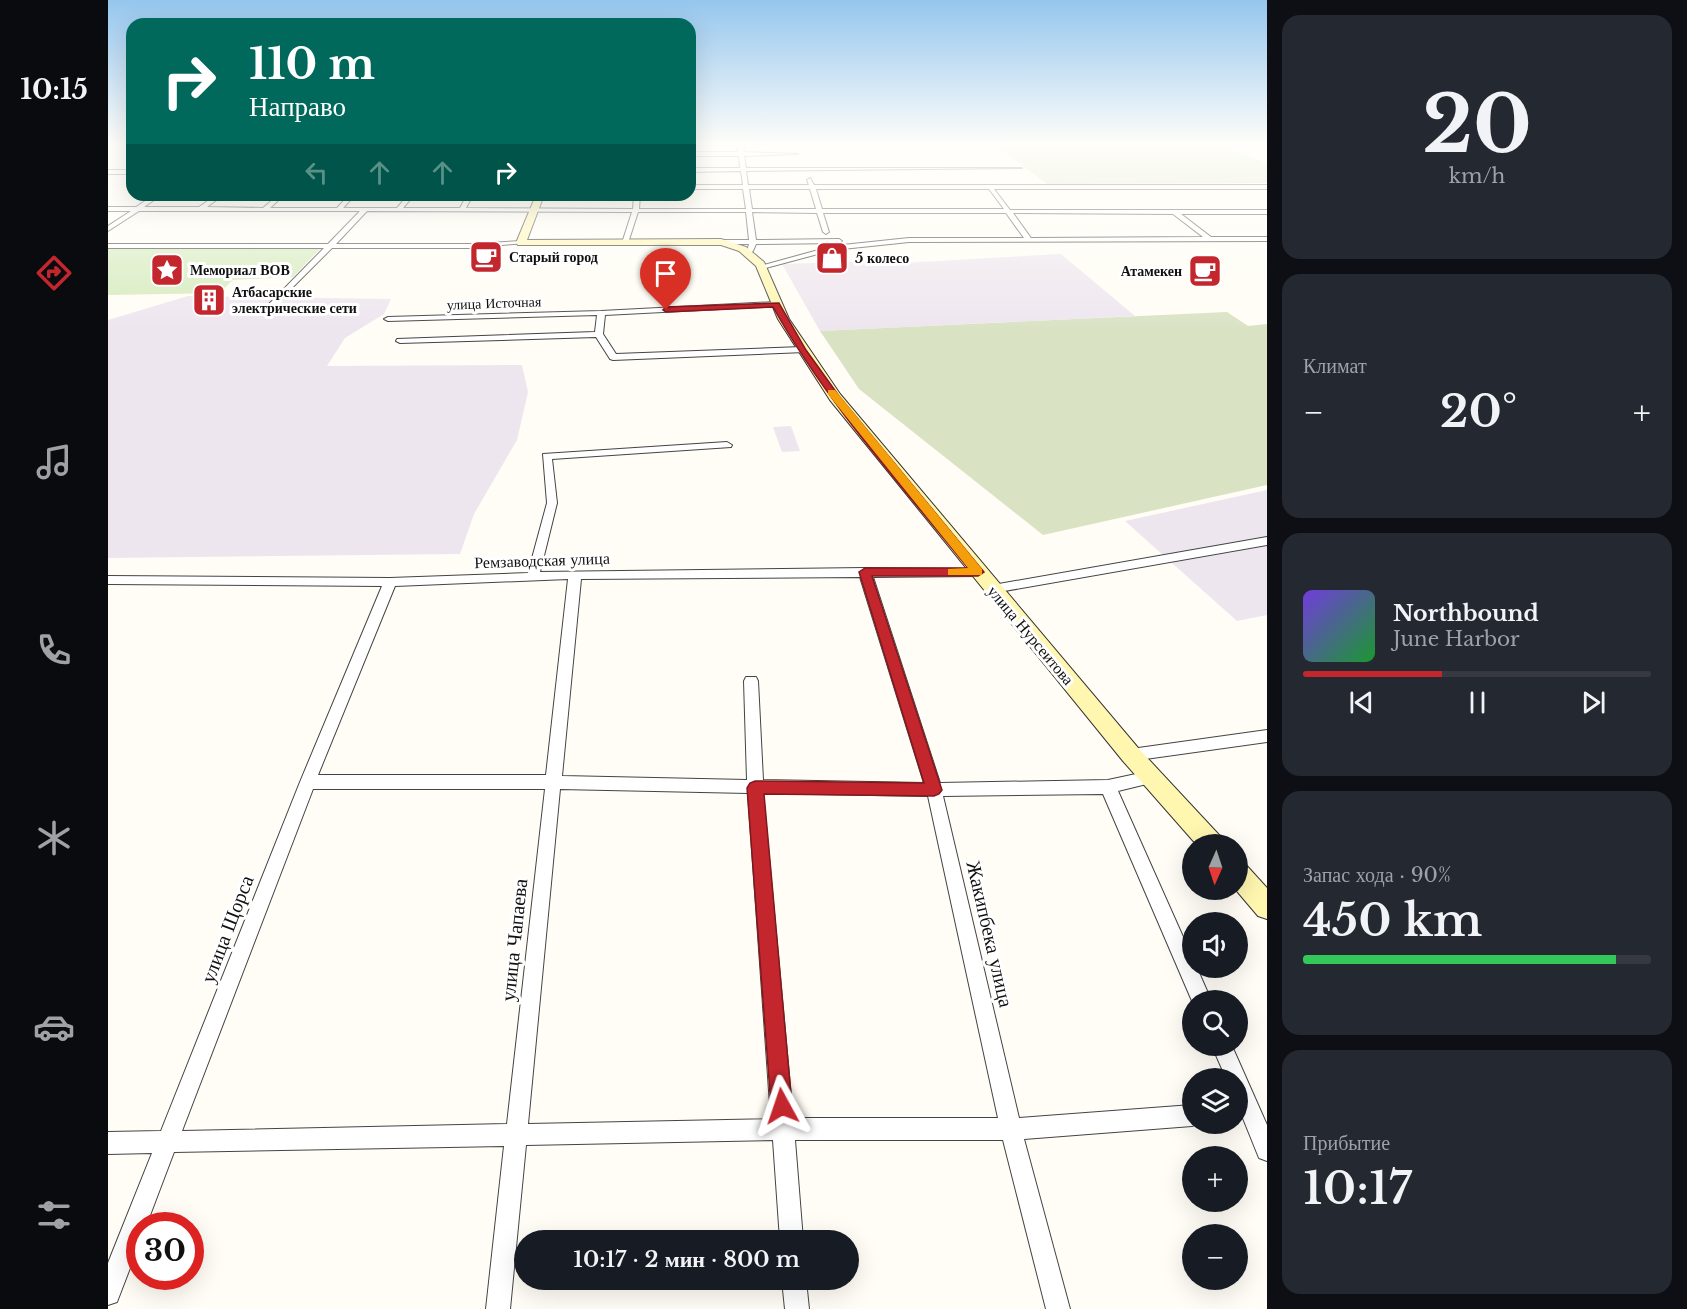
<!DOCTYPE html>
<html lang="ru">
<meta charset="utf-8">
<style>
:root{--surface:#171b24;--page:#242831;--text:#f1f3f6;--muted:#9ea1a6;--line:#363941;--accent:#c4262e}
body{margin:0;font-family:"Libre Baskerville",serif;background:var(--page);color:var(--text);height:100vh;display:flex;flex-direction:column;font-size:22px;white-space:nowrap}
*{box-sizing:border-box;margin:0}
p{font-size:20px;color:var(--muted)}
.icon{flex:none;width:33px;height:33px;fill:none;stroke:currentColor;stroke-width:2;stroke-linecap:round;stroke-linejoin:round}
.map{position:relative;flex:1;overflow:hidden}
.side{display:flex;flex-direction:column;gap:15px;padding:15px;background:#0d0f14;width:420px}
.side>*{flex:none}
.top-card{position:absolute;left:18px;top:18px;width:570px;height:183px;border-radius:18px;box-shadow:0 6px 24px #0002;background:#00695c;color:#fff;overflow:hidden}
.needle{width:39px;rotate:183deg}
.tools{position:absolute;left:1074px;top:834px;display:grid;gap:12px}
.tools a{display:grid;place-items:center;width:66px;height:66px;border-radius:50%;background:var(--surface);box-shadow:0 6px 24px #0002;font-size:30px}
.speed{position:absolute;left:18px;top:1212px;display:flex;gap:12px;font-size:30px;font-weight:700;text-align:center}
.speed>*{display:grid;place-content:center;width:78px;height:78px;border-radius:50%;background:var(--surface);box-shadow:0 6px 24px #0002;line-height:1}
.speed .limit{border:9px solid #d22;background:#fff;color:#111}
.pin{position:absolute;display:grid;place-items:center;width:51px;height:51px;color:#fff;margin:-62px -26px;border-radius:50% 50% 50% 0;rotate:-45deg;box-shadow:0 0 6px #0007}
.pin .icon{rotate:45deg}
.me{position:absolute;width:66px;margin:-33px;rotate:355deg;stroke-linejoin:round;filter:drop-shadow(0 0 4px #0008)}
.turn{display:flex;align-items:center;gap:21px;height:126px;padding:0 24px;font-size:27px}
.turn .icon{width:78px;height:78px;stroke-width:2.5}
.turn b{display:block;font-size:42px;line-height:51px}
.lanes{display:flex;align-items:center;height:57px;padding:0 24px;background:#0003;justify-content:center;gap:30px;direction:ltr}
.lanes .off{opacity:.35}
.big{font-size:45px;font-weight:600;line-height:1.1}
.side .widget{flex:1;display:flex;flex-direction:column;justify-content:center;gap:9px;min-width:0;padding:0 21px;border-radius:18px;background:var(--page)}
.side .dial{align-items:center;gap:0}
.dial b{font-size:78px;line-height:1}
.song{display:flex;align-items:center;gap:18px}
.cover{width:72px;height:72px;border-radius:9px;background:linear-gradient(135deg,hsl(260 70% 55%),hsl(130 70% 35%))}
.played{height:6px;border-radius:3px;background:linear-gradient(90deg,var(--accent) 40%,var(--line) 40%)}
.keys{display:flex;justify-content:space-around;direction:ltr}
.heat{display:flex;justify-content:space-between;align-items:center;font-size:33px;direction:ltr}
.charge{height:9px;border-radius:4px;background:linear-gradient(90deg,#34c759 90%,var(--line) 0)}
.trip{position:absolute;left:406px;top:1230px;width:345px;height:60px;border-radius:30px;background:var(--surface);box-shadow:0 6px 24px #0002;font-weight:600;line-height:60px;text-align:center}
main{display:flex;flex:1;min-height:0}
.tab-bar{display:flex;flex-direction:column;width:108px;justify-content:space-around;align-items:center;background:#090b0e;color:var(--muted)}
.tab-bar .icon{width:42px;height:42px}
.tab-bar .current{color:var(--accent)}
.tab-bar b{font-size:27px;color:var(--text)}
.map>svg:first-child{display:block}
</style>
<main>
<nav class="tab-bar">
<b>10:15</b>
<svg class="icon current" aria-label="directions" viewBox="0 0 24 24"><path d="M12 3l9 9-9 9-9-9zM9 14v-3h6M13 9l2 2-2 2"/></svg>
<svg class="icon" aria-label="music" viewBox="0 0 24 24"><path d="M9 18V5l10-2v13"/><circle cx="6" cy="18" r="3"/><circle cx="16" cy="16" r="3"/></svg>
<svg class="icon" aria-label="phone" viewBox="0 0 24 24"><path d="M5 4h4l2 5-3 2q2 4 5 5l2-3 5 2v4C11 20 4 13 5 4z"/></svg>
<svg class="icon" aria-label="climate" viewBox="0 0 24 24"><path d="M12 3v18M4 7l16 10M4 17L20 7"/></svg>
<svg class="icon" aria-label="car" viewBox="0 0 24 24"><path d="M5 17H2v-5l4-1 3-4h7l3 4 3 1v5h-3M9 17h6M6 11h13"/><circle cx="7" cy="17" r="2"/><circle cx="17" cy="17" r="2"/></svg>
<svg class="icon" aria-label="filters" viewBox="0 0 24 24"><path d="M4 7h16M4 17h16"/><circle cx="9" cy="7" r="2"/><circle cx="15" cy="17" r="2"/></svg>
</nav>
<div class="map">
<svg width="1159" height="1309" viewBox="0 0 1159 1309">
<rect width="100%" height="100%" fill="#fffdf5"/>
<g fill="#eee6ef">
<path d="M 953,254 L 1027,316 L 712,331 L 674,264 L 770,261 L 776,264 Z"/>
<path d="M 80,296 L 283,299 L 276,314 L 237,338 L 219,366 L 414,365 L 420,392 L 409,440 L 366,514 L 352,554 L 0,558 L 0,320 Z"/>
<path d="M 683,426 L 692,451 L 674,452 L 665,427 Z"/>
<path d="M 1159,490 L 1159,615 L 1129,621 L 1017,521 Z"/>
</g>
<path fill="#d5ebbd" d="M 0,248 L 213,248 L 185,277 L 125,280 L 111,293 L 0,295 Z"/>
<g fill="#d9e3c4">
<path d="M 887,145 L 1113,145 L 1159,163 L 1159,183 L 939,184 Z"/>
<path d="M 1119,312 L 1140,326 L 1159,324 L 1159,485 L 935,535 L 751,389 L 712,331 Z"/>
</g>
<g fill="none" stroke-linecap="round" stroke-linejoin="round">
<defs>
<g id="minor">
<path d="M 630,145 L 635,145 L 636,152 L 690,154 L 636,156 L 638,168 L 914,168 L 638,171 L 640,185 L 701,185 L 699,180 L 702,178 L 706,185 L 1159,185 L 1159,189 L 886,189 L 902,210 L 1159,210 L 1159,214 L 1073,214 L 1103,237 L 1159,237 L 1159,241 L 801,242 L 725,250 L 654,269 L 652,268 L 652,266 L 725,246 L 801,238 L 916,238 L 898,213 L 715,213 L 721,232 L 718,234 L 715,232 L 709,213 L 644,212 L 648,240 L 731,239 L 734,241 L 731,243 L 648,244 L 645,251 L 642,253 L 639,251 L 641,244 L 613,244 L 610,242 L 613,240 L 641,240 L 638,212 L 530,212 L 520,243 L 517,245 L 514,243 L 524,212 L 259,211 L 228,244 L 362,244 L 413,241 L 416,243 L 362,248 L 224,248 L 164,308 L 161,308 L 161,304 L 216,248 L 0,248 L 0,244 L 220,244 L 252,211 L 31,211 L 0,231 L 0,226 L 23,211 L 0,211 L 0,207 L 28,207 L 46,195 L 53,195 L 36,207 L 91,207 L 108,195 L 115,195 L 99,207 L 155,208 L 170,195 L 176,195 L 162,208 L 229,208 L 241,195 L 247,195 L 235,208 L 289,208 L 300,195 L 306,195 L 295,208 L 352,208 L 359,195 L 365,195 L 358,208 L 525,209 L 526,195 L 532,195 L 531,209 L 638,209 L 635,189 L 582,189 L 582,185 L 635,185 L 633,171 L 582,172 L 582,168 L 632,168 L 631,156 L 582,156 L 582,152 L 630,152 ZM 641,189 L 702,189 L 708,209 L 644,209 ZM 708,189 L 881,189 L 896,209 L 714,209 ZM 905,213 L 1065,214 L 1095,237 L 923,238 Z"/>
<rect x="0" y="170" width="24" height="4"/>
<path d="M 668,302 L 671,302 L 671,306 L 497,315 L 495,334 L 508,354 L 694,347 L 698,350 L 697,352 L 505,360 L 502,359 L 488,337 L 292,343 L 288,341 L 289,339 L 487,332 L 489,315 L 280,321 L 276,319 L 280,317 L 493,311 Z"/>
<path d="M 619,442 L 624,445 L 623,447 L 444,459 L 449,503 L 432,572 L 757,568 L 874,569 L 876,572 L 874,575 L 870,576 L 765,577 L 832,783 L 1000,780 L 1042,771 L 1047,772 L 1050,777 L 1047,782 L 1010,791 L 1084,957 L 1084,968 L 1089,968 L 1103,1000 L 1084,1001 L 995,794 L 835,796 L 911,1118 L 1084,1105 L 1084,1124 L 1089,1124 L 1084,1126 L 916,1139 L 962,1309 L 938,1309 L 895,1140 L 687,1140 L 695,1240 L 672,1240 L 665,1140 L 418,1145 L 402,1309 L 378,1309 L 396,1146 L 66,1152 L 38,1226 L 32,1226 L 32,1242 L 9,1302 L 0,1305 L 0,1263 L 44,1153 L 0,1154 L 0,1132 L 53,1131 L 192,782 L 274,586 L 0,584 L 0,576 L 282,578 L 420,573 L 439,503 L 435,454 ZM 752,577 L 816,783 L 655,780 L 650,681 L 648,677 L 638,677 L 636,681 L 639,780 L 454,776 L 473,579 ZM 460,579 L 438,775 L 210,775 L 287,586 ZM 205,789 L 437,789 L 399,1124 L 74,1131 ZM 452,789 L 640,793 L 663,1119 L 420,1124 ZM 655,793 L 820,796 L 890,1118 L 685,1118 Z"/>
<path d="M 1159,537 L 1159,545 L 885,593 L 879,589 L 885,585 Z"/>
<path d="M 1159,730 L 1159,742 L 1023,761 L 1018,759 L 1015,755 L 1018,751 L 1023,749 Z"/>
<path d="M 1104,1046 L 1124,1046 L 1159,1125 L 1159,1161 L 1151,1158 L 1130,1106 L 1130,1078 L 1118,1078 Z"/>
<path d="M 674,1280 L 698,1280 L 701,1309 L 677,1309 Z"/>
</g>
<g id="secondary">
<path d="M 428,195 L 436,195 L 419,240 L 613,239 L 638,247 L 656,262 L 681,319 L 732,394 L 1031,749 L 1112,836 L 1115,844 L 1088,844 L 1015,761 L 722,400 L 670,319 L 648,266 L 631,251 L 613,245 L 410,245 L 408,243 Z"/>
<path d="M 1130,863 L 1139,866 L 1159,888 L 1159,919 L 1150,916 L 1128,890 L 1130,890 Z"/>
</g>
</defs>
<use href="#minor" stroke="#444" stroke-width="2"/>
<use href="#secondary" stroke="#333" stroke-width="2"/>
<use href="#minor" fill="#fff" fill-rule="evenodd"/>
<use href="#secondary" fill="#fff6b0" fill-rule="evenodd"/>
</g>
<linearGradient id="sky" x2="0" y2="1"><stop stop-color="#95c6ee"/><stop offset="0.44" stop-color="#fffefa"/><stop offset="1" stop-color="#fffefa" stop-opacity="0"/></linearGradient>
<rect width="1159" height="329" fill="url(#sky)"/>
<path fill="#c4262e" stroke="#7f191e" stroke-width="1.5" d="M 671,303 L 698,350 L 731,396 L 876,572 L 870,576 L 764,576 L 834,790 L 831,794 L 826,796 L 656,794 L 684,1106 L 681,1113 L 674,1116 L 666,1113 L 663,1106 L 639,788 L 642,783 L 647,781 L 816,783 L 751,572 L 757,568 L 860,568 C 792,484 718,402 665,307 L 558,312 L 555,310 L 558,307 Z"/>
<path fill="#f59e0b" d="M 720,390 L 727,390 L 874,569 L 874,575 L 840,575 L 840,569 L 860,568 L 720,394 Z"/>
<defs>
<symbol id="cafe-square" viewBox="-11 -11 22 22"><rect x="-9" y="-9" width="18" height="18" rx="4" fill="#c4262e" stroke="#fff"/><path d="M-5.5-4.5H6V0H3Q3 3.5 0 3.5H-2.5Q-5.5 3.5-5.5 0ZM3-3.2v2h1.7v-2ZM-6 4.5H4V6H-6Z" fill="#fff"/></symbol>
<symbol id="shop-square" viewBox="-11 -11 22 22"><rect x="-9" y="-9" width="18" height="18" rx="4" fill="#c4262e" stroke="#fff"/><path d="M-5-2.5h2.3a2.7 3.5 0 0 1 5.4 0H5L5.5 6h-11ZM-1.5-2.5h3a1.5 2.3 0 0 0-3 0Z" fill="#fff"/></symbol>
<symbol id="sight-square" viewBox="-11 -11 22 22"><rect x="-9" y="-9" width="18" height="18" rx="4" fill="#c4262e" stroke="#fff"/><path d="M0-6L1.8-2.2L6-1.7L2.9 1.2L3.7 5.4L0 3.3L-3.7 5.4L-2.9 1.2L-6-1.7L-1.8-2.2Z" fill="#fff"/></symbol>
<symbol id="building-square" viewBox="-11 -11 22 22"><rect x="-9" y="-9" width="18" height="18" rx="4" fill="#c4262e" stroke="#fff"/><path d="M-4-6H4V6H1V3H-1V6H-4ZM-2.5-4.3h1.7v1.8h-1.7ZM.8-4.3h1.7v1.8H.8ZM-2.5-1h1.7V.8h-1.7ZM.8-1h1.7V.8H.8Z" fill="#fff"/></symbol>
</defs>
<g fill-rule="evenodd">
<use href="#cafe-square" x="359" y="238" width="38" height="38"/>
<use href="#shop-square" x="705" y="239" width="38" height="38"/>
<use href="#sight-square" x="40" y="251" width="38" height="38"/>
<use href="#cafe-square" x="1078" y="252" width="38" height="38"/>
<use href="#building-square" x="82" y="281" width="38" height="38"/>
</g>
<g text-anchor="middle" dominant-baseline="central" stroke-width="6" stroke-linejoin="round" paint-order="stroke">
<g font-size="14" font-weight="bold" fill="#111" stroke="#fff" text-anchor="start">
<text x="401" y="257">Старый город</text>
<text x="747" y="258">5 колесо</text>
<text x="82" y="270">Мемориал ВОВ</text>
<text x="1074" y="271" text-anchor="end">Атамекен</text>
<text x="124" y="292">Атбасарские<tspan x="124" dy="16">электрические сети</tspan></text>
</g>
<g font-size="14" fill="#111" stroke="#fff">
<text transform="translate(386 303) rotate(-2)">улица Источная</text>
</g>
<g font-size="16" fill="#111" stroke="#fff">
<text transform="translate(434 560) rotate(-2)">Ремзаводская улица</text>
<text transform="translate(923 635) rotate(50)">улица Нурсеитова</text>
</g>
<g font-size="20" fill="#111" stroke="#fff">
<text transform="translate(119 929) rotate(-69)">улица Щорса</text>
<text transform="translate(882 934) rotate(77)">Жакипбека улица</text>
<text transform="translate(406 940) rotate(-84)">улица Чапаева</text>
</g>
</g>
</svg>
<div class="tools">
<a><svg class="needle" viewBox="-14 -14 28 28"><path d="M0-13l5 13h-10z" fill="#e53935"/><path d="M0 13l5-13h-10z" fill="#9ea1a6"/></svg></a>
<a><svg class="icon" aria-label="sound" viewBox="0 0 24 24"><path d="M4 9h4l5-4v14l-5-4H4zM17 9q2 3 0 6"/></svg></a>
<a><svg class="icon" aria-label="search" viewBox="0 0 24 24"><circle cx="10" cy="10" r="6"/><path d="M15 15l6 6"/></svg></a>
<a><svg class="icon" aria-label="layers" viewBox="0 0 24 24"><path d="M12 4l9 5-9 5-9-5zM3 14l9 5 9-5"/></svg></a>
<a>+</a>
<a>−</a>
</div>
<div class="speed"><div class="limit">30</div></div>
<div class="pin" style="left:558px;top:310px;background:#d93025"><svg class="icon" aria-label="arrive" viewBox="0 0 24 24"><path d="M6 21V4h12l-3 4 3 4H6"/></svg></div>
<svg class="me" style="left:674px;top:1106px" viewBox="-20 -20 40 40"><path d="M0-17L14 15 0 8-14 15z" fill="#c4262e" stroke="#fff" stroke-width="4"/></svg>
<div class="trip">10:17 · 2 мин · 800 m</div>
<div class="top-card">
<div class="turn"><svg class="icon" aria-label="right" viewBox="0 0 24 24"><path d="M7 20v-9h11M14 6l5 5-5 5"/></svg><div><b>110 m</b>Направо</div></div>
<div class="lanes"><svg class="icon off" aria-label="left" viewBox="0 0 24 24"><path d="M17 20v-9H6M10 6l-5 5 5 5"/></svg><svg class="icon off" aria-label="ahead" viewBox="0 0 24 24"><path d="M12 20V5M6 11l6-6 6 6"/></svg><svg class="icon off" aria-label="ahead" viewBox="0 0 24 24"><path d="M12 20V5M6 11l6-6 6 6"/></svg><svg class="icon" aria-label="right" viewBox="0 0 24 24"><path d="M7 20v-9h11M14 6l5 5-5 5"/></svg></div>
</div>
</div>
<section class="side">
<div class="widget dial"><b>20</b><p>km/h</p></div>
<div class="widget"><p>Климат</p>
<div class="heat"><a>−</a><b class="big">20°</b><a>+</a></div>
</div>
<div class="widget">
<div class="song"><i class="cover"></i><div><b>Northbound</b><p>June Harbor</p></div></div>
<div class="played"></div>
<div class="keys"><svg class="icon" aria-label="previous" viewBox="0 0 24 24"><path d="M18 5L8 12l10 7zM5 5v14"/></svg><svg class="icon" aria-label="pause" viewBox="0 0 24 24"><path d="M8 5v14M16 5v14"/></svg><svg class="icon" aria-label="next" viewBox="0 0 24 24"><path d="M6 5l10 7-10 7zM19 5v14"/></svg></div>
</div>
<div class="widget"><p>Запас хода · 90%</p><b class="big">450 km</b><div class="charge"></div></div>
<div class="widget"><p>Прибытие</p><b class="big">10:17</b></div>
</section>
</main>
